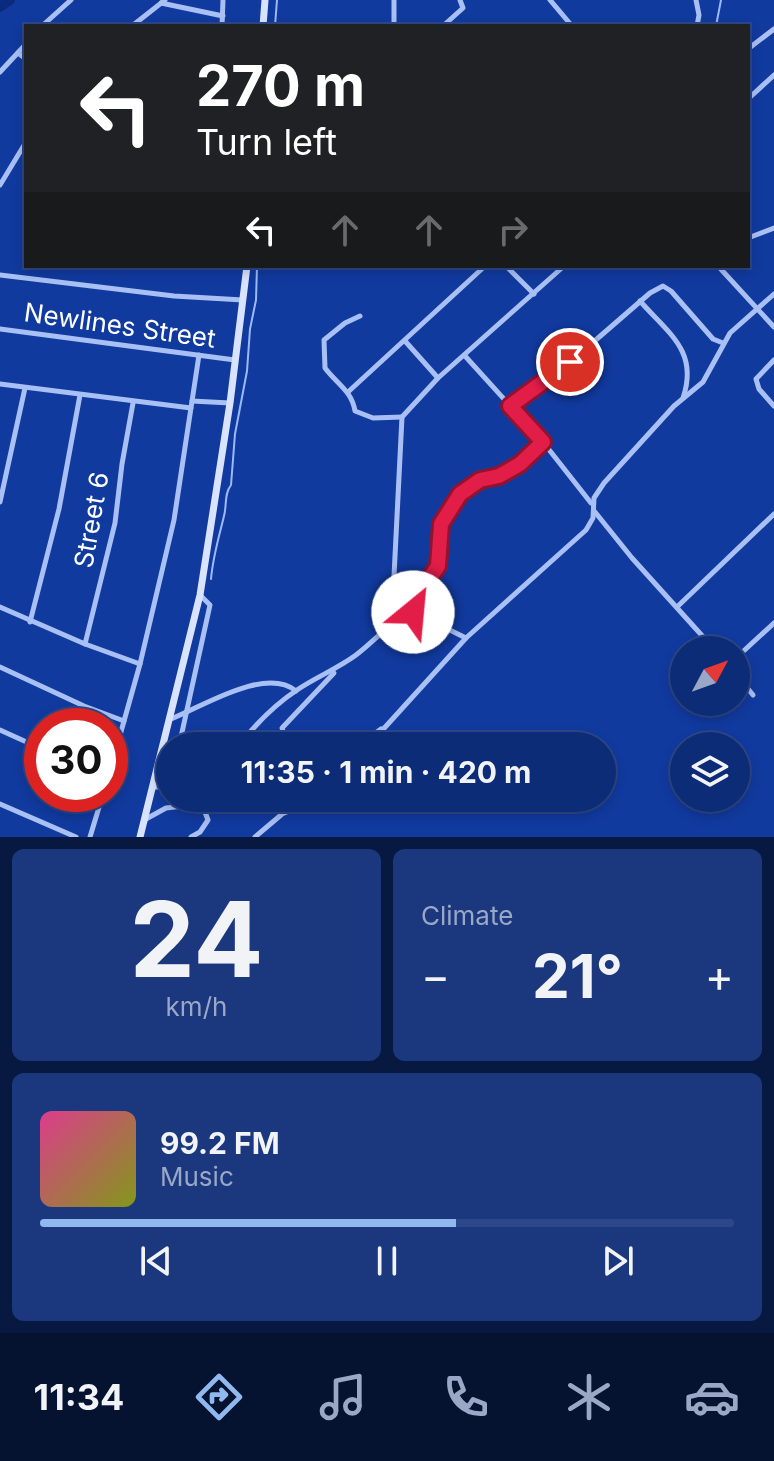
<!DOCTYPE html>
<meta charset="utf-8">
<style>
:root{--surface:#0d2c77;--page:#1b387f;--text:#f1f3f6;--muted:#9aa7c6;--line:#2d4889;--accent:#90b9f0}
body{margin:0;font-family:Inter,sans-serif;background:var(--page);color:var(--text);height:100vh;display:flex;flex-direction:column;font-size:30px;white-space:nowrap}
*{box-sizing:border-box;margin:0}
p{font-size:26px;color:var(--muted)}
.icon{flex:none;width:44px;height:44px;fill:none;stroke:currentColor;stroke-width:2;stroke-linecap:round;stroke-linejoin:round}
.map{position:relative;height:837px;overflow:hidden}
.side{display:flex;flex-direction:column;gap:12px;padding:12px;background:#071841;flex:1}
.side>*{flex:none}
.hud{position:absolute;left:24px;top:24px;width:726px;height:244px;border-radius:0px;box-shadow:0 4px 12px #0003,0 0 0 2px var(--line);background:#202124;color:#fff;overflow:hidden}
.needle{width:52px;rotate:49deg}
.controls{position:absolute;left:670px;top:636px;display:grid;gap:16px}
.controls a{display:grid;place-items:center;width:80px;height:80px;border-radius:50%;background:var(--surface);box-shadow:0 4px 12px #0003,0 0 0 2px var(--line);font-size:40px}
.speed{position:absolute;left:24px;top:708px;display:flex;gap:16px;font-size:40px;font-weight:700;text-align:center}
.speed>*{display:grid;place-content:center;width:104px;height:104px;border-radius:50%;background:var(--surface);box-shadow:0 4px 12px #0003,0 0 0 2px var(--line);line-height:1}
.speed .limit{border:12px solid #d22;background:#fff;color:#111}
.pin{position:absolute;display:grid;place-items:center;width:68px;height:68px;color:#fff;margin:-34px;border:4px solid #fff;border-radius:50%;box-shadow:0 2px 8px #0007}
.me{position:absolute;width:88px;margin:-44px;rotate:28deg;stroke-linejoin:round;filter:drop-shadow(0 0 6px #0008)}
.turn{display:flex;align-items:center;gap:28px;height:168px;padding:0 40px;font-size:36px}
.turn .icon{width:104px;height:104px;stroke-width:2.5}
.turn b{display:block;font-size:56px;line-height:68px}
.lanes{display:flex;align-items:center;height:76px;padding:0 40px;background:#0003;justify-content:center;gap:40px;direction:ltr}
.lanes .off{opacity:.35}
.big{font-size:60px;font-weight:700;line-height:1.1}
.side .tile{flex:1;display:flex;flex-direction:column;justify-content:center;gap:12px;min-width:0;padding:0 28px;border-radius:12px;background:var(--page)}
.side .dial{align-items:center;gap:0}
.dial b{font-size:104px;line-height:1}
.song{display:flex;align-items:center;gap:24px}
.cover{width:96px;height:96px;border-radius:12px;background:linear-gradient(135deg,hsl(330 70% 55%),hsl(70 70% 35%))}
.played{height:8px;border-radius:4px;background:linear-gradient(90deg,var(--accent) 60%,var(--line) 60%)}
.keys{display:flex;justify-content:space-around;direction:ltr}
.heat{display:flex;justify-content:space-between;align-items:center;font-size:44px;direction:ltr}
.side .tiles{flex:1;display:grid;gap:12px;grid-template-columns:1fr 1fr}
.tile:last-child{grid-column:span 2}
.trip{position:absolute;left:156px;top:732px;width:460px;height:80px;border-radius:40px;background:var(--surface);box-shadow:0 4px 12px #0003,0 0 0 2px var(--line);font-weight:700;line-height:80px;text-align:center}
.tab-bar{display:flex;height:128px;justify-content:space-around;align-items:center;background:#051230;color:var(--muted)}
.tab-bar .icon{width:56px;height:56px}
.tab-bar .active{color:var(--accent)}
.tab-bar b{font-size:36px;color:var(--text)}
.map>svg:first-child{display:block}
</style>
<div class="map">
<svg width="774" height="837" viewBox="0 0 774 837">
<rect width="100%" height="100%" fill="#113a9f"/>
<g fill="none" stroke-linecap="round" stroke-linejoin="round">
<g stroke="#9bb8f8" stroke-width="2">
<path d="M 275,26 L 277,0"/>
<path d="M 716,26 L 721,0"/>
<path d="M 211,579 C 213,556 219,537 224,516 C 227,505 224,494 231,485 L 235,434 L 247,371 L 250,329 L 256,300 L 257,266"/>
</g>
<path stroke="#0a2a7b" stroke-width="10" d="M 0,7 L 10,0"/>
<g stroke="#a9c0f5" stroke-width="5">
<path d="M 550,0 L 572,26"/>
<path d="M 696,0 L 699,15 L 697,26"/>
<path d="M 161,3 L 223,16"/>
<path d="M 42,26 L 71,0"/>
<path d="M 132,26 L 165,0"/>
<path d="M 222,26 L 223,0"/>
<path d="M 394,26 L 394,0"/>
<path d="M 443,26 L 463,8 L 460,0"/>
<path d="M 748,49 L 774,29"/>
<path d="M 18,53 L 26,59"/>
<path d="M 0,72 L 26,44"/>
<path d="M 748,99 L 774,75"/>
<path d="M 0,185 L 26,142"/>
<path d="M 748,238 L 774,228"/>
<path d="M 506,266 L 534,294"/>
<path d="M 718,266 L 774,327"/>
<path d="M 0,275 L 174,296 L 243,300"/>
<path d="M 640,301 C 668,333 699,351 683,398"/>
<path d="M 360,316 L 345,323 L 324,340 L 325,368 C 337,384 352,391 355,411 L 373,418 L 402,417"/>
<path d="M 0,329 L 235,360"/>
<path d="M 405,341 L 438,378"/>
<path d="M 465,356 L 543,442 L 591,503"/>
<path d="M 774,360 L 756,379 L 759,389 L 774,406"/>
<path d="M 0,384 L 191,408"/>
<path d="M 348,392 L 485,266"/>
<path d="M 192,401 L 230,403"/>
<path d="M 510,406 L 560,371 L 650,293 L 663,286 L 671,291 L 713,339 L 723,343"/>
<path d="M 0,502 L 25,388"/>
<path d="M 595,512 L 632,558 L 715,650"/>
<path d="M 395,603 L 393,596 L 402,417 L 438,378 L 564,266"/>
<path d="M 0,607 L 85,644 L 140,664"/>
<path d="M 677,607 L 774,514"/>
<path d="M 413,612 L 417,597 L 438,566 L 441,524 L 460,494 L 480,480 L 499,476 L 520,464 L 543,442"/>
<path d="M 413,612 L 466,638"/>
<path d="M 30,622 L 59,509 L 80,395"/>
<path d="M 85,644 L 115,523 L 122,464 L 133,403"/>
<path d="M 736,658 L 774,623"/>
<path d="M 0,667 L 84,706 L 124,721"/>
<path d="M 736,674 L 753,695"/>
<path d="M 171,719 C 202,707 265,666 296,691"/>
<path d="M 0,730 L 42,749"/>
<path d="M 179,746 L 210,605 L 200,595"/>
<path d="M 238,746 C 255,725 274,705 297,690 C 316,677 337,669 356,655 C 371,644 390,623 404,616 L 405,608 L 399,602 L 393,603 L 389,609 L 390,615 L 396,619"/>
<path d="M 288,746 L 282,728 L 334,673"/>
<path d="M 358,746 L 381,729"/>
<path d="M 368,746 L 466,638 L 586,530 L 593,518 L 594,498 L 604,483 L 674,406 L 703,382 L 730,333 L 774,294"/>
<path d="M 110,771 L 140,664 L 174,520 L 199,355"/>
<path d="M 154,787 L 160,787 L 170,776"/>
<path d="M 0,804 L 76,837"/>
<path d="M 282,814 L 318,798"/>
<path d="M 146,819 L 166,808 L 202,804 L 206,798"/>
<path d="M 90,837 L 103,794"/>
<path d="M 191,837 L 200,832 L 208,820 L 202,804"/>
<path d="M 255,837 L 281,815 L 289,798"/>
</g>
<g stroke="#d9e3fd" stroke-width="7">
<path d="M 263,26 L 265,0"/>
<path d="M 140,837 L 200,595 L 230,403 L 247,266"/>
</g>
</g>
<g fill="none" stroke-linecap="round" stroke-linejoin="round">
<defs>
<path id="route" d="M 413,612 L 417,597 L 438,566 L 441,524 L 460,494 L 480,480 L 499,476 L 520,464 L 543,442 L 510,406 L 570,362"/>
</defs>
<use href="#route" stroke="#92132f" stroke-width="20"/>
<use href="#route" stroke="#e11d48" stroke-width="14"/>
</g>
<g text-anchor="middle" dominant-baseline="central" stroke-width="8" stroke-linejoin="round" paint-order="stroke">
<g font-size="26" fill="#fff" stroke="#113a9f">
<text transform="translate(120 325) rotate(8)">Newlines Street</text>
<text transform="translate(91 520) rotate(-80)">Street 6</text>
</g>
</g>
</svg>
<div class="controls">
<a><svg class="needle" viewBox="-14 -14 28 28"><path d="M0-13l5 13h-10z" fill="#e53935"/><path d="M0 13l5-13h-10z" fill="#9aa7c6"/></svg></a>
<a><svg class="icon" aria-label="layers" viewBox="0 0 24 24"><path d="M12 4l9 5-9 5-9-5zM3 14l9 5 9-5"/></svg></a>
</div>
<div class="speed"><div class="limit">30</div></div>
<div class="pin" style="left:570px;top:362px;background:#d93025"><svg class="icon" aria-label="arrive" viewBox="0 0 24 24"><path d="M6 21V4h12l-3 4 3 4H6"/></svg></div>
<svg class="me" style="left:413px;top:612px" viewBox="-20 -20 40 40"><circle r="19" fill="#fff"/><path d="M0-13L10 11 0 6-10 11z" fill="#e11d48"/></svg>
<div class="trip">11:35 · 1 min · 420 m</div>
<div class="hud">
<div class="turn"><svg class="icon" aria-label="left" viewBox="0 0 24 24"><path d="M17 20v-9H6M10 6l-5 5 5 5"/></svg><div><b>270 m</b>Turn left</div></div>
<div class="lanes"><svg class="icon" aria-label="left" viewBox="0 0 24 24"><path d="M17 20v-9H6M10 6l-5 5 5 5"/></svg><svg class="icon off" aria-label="ahead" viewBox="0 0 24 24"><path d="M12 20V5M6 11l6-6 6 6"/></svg><svg class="icon off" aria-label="ahead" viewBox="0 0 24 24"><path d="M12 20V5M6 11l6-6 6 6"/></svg><svg class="icon off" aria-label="right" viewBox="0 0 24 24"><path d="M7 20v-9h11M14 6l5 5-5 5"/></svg></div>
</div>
</div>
<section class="side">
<div class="tiles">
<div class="tile dial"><b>24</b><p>km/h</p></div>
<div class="tile"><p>Climate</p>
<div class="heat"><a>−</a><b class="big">21°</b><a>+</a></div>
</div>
<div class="tile">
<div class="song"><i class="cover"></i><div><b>99.2 FM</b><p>Music</p></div></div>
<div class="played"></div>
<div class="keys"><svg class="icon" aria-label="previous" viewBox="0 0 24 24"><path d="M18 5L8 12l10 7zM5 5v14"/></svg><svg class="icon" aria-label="pause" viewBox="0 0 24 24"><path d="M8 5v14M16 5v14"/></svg><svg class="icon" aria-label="next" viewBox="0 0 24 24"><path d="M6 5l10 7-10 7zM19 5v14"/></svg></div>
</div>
</div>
</section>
<nav class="tab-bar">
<b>11:34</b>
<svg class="icon active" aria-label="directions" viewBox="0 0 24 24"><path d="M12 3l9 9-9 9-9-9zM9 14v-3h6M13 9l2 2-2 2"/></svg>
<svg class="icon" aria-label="music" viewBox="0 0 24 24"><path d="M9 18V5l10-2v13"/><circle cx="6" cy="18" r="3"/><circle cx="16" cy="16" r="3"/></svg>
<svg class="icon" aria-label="phone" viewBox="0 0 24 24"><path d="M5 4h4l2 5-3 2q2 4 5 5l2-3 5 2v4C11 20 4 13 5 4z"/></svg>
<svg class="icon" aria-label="climate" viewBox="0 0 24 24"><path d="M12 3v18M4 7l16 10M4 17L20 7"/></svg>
<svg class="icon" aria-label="car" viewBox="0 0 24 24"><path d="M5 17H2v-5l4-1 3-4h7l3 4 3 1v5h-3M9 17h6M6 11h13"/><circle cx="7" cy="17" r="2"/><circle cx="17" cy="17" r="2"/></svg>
</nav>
